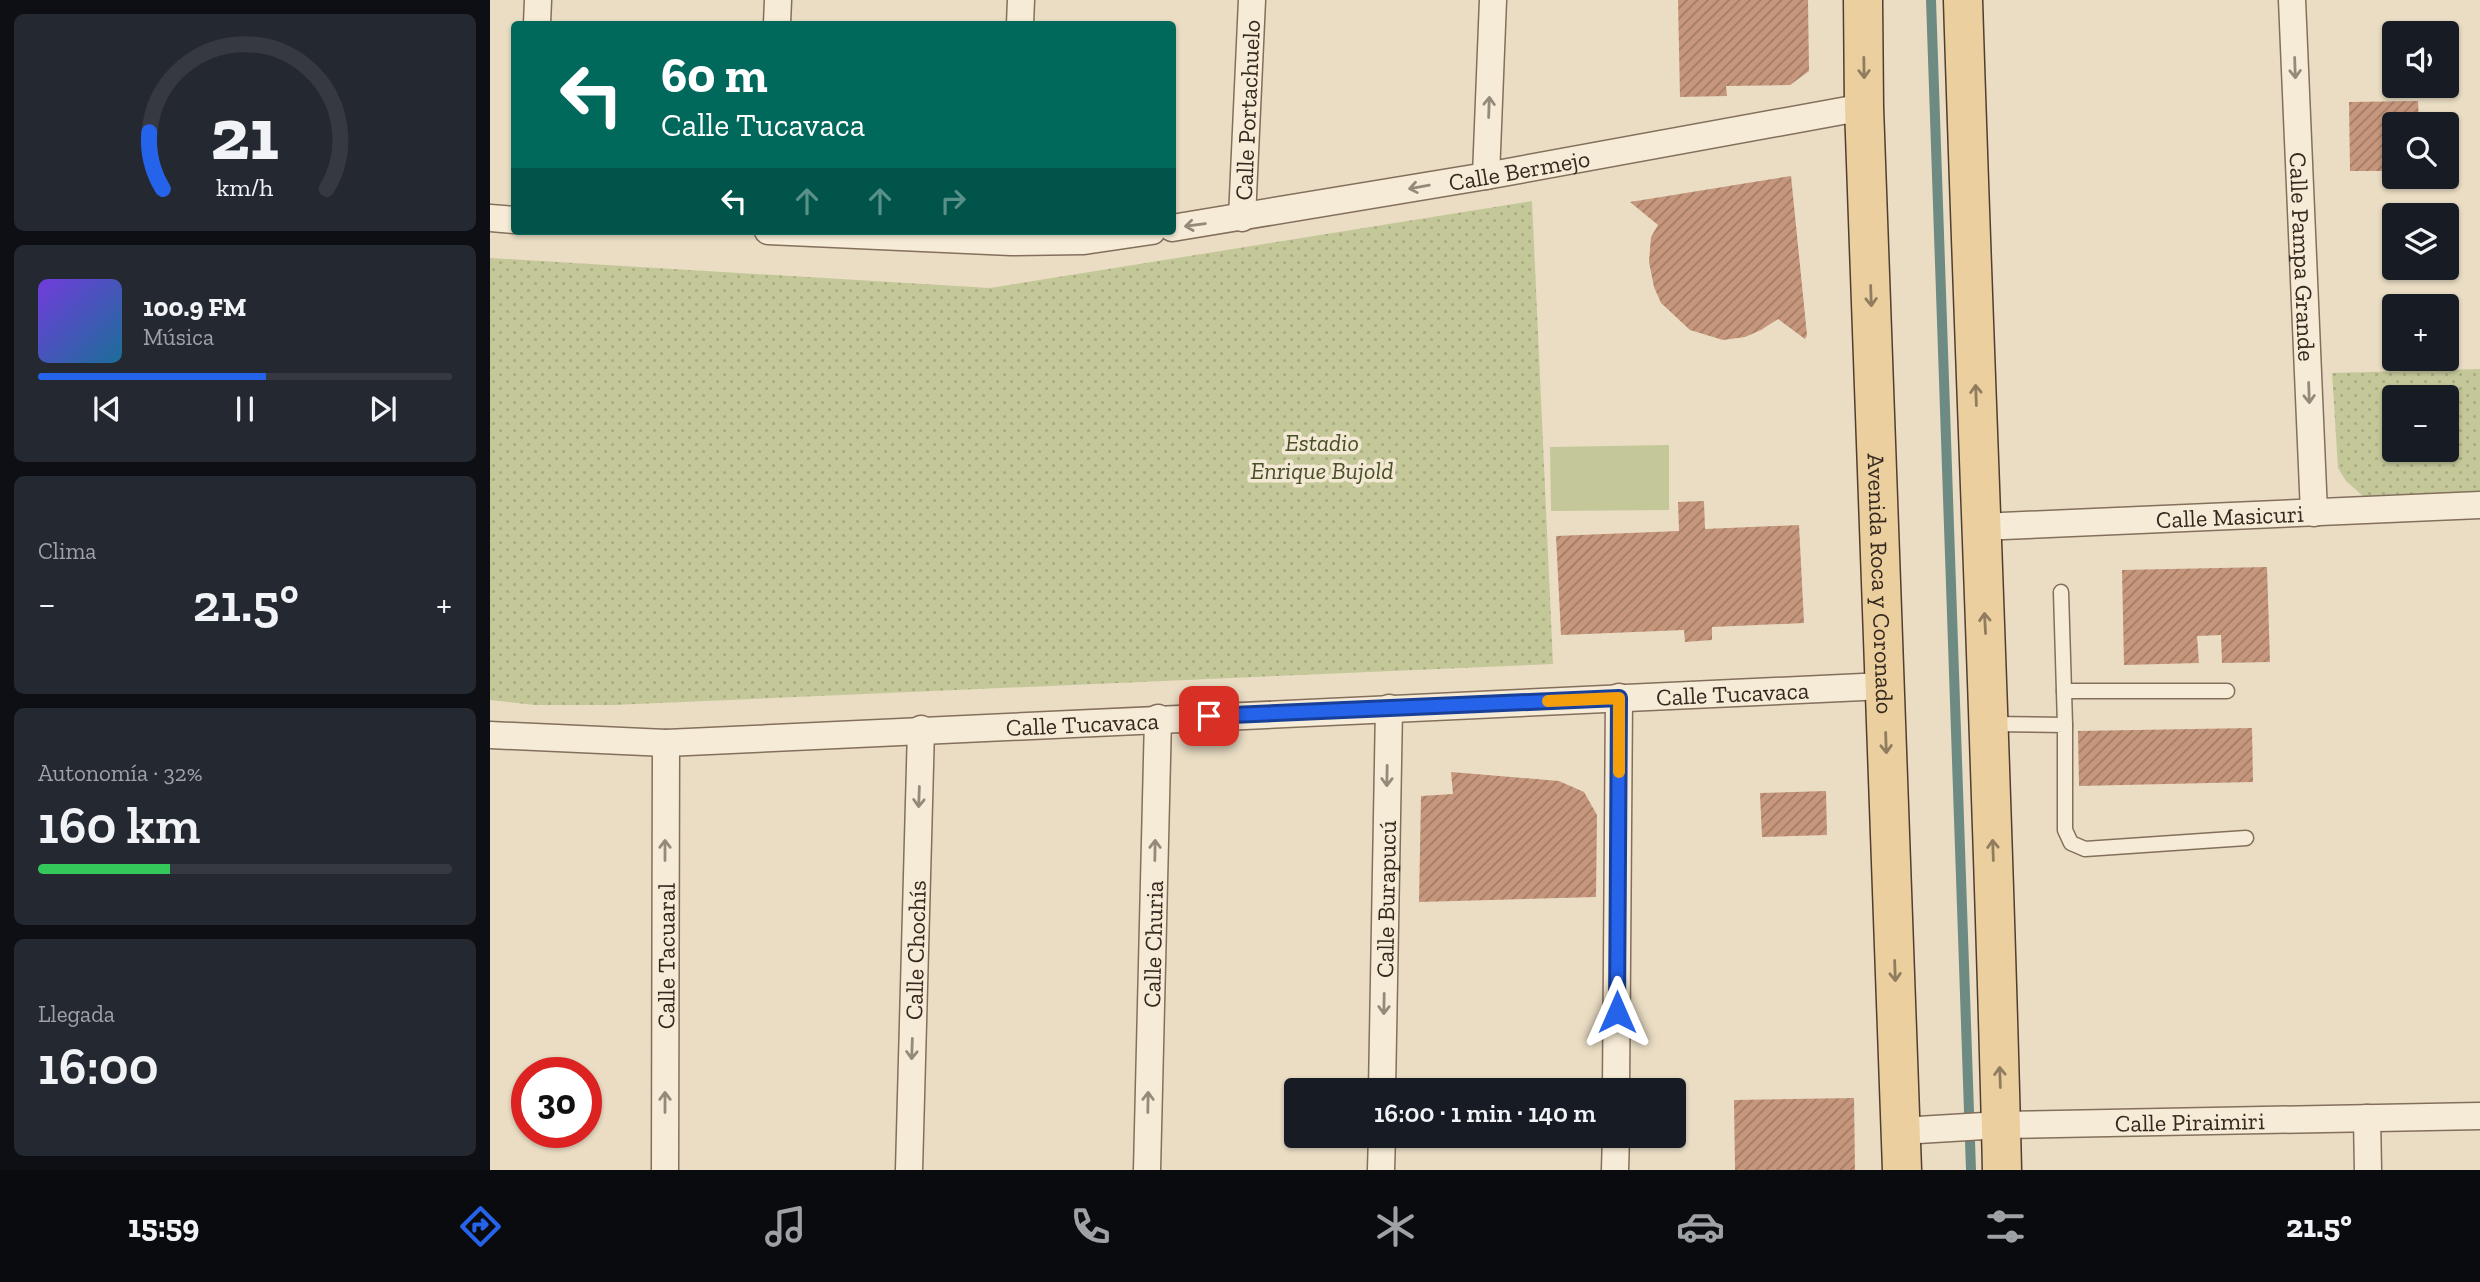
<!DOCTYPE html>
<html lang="es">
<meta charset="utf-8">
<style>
:root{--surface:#171b24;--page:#242831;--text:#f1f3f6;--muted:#9ea1a6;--line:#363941;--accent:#2563eb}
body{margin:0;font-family:"Zilla Slab",serif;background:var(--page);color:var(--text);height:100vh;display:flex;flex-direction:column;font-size:26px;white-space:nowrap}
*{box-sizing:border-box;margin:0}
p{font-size:23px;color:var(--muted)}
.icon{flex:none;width:38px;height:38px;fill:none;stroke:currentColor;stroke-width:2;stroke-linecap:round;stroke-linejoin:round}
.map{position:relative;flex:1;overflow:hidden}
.panel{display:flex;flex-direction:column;gap:14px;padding:14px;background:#0d0f14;width:490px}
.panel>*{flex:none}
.guide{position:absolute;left:21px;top:21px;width:665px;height:214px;border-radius:7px;box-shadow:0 2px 5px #0004;background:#00695c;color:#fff;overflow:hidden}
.fabs{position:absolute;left:1892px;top:21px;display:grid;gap:14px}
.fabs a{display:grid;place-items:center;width:77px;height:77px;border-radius:7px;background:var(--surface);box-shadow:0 2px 5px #0004;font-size:35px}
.speed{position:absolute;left:21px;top:1057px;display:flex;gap:14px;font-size:35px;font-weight:700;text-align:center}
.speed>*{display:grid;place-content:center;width:91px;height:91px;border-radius:50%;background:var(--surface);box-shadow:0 2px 5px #0004;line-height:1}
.speed .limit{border:10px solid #d22;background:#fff;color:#111}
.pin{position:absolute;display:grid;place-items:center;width:60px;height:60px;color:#fff;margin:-30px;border-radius:14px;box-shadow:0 4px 10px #0006}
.me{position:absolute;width:77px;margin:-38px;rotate:0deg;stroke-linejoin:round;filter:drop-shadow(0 0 5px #0008)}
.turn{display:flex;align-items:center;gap:24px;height:147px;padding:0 35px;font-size:32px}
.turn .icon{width:91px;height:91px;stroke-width:2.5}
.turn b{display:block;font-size:49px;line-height:60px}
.lanes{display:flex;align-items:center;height:66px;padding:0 35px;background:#0003;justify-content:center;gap:35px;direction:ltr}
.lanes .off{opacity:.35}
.big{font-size:52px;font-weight:600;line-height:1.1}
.panel .card{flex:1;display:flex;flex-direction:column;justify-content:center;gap:10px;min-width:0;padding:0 24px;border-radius:10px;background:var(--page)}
.panel .dial{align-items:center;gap:0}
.dial svg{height:182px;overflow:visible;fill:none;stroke:var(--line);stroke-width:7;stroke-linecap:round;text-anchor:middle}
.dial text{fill:var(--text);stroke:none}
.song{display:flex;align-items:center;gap:21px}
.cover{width:84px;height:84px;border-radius:10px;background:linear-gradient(135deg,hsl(260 70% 55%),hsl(200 70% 35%))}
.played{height:7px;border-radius:4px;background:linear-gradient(90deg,var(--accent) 55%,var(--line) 55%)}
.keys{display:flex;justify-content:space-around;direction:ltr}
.heat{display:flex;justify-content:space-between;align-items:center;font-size:38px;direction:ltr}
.charge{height:10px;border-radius:5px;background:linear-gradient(90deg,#34c759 32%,var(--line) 0)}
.trip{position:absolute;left:794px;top:1078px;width:402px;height:70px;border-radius:7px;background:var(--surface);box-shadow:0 2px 5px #0004;font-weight:600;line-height:70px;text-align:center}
.tab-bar{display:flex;height:112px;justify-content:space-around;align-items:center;background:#090b0e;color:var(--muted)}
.tab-bar .icon{width:49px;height:49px}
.tab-bar .selected{color:var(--accent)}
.tab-bar b{font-size:32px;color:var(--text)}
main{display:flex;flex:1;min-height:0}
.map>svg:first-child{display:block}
</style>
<main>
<section class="panel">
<div class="card dial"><svg viewBox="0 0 100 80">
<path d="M14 69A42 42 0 1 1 86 69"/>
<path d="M14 69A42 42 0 0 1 8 44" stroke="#2563eb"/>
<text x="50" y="56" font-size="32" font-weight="700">21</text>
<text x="50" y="72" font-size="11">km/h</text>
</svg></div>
<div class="card">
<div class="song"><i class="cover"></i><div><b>100.9 FM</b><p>Música</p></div></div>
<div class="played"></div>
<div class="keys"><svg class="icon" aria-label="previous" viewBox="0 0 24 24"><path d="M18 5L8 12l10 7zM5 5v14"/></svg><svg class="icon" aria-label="pause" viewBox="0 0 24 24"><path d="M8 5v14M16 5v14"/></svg><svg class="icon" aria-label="next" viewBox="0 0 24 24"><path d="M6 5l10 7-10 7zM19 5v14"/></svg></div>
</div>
<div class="card"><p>Clima</p>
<div class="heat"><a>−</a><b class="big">21.5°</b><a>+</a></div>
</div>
<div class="card"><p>Autonomía · 32%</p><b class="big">160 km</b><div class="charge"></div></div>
<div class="card"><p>Llegada</p><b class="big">16:00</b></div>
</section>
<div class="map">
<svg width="1990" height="1170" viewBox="0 0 1990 1170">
<defs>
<pattern id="park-dots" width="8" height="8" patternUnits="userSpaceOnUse" patternTransform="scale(1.75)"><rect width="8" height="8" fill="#c4c899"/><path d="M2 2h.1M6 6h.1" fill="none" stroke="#a9ac83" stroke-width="1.8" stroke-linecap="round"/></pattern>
<pattern id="building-hatch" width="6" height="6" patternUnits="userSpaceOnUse" patternTransform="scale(1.75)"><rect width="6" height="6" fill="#c6977c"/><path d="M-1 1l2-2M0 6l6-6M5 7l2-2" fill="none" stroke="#a27b65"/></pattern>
</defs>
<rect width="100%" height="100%" fill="#eaddc4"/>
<path fill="#c4c899" d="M 1179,445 L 1179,510 L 1061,511 L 1060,447 Z"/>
<g fill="url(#park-dots)" fill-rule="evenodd">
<path d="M 1042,201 L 1063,664 L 123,705 L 44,705 L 0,700 L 0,258 L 500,288 Z"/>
<path d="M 1990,369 L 1990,493 L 1874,497 L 1856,481 L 1848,468 L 1842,373 ZM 1904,397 L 1956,397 L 1956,450 L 1904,450 Z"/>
</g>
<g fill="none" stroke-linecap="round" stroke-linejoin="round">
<path stroke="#6d8b82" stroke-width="10" d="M 1441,0 L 1481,1170"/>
</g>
<g fill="url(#building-hatch)">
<path d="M 1188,0 L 1318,0 L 1319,71 L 1300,85 L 1236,86 L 1237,96 L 1190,97 Z"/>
<path d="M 1928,101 L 1929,124 L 1904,124 L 1904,171 L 1860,171 L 1859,102 Z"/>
<path d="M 1301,176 L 1317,335 L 1315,339 L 1288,319 L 1271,330 L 1255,337 L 1233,340 L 1200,330 L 1171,303 L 1164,287 L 1159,262 L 1161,237 L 1168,225 L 1140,202 Z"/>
<path d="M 1214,501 L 1215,529 L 1309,525 L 1314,623 L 1222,627 L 1222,640 L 1195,642 L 1194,630 L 1071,635 L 1066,536 L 1189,531 L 1188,502 Z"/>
<path d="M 1777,567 L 1780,662 L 1732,663 L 1731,635 L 1707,636 L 1709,663 L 1634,665 L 1632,570 Z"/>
<path d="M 1762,728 L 1763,782 L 1589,786 L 1588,731 Z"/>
<path d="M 961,772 L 1069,781 L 1094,792 L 1107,815 L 1106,897 L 929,902 L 931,796 L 963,794 Z"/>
<path d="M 1336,791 L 1337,835 L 1272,837 L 1270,793 Z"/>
<path d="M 1364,1098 L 1365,1170 L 1245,1170 L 1244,1100 Z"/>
</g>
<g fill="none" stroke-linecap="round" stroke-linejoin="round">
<defs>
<g id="lane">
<path d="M 1571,592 L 1575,725"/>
<path d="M 1574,691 L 1737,691"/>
<path d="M 1501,724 L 1575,725 L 1575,830 L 1581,843 L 1595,849 L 1756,838"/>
</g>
<g id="street">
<path id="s1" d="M 1802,0 L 1824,513"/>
<path d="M 47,24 L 48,0"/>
<path d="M 287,24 L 288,0"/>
<path d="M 530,24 L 531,0"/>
<path d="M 996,176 L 1003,0"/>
<path d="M 0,218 L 24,220"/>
<path id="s2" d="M 752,218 L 762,0"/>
<path id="s3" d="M 682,228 L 996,176 L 1374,107"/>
<path d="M 278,231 L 521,242 L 594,241 L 662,231"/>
<path id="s4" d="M 1490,527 L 1990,505"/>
<path id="s5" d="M 0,735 L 176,743 L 1394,686"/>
<path id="s6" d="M 892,1090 L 899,708"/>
<path d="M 1126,1090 L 1129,697"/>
<path d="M 1877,1118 L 1878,1170"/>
<path id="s7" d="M 1411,1131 L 1511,1125 L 1990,1116"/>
<path id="s8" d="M 175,1170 L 176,743"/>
<path id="s9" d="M 419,1170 L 431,729"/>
<path id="s10" d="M 657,1170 L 668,718"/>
<path d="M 891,1170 L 892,1136"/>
<path d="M 1125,1170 L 1126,1136"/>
</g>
<g id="primary">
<path id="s11" d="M 1373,0 L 1374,107 L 1412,1170"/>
<path d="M 1473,0 C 1485,390 1503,780 1512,1170"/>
</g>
</defs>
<use href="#lane" stroke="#836f5c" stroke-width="17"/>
<use href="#street" stroke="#836f5c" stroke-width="29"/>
<use href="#primary" stroke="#513e30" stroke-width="41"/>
<use href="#lane" stroke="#f6ebd6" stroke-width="14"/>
<use href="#street" stroke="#f6ebd6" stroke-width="26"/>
<use href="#primary" stroke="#ebcf9e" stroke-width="38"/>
</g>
<defs><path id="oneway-shaft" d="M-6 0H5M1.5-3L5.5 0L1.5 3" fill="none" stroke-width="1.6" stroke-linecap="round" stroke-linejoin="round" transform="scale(1.75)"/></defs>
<g stroke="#907c5e">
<use href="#oneway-shaft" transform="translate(1374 68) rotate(89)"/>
<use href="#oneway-shaft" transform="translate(1381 296) rotate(88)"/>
<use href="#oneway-shaft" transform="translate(1486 395) rotate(-92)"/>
<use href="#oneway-shaft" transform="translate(1495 623) rotate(-93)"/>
<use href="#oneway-shaft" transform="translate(1396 743) rotate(88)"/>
<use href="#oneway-shaft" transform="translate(1503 850) rotate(-92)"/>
<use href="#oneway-shaft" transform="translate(1405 971) rotate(88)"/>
<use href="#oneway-shaft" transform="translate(1510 1077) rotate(-92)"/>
</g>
<g stroke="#958a7a">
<use href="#oneway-shaft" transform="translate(1805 68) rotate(88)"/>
<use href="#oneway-shaft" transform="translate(999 107) rotate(-88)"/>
<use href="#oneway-shaft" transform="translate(929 187) rotate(170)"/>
<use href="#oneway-shaft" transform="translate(705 225) rotate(172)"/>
<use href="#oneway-shaft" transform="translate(1819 393) rotate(88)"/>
<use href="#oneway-shaft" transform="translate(897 776) rotate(91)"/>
<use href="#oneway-shaft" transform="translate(429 797) rotate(92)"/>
<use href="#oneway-shaft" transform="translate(175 850) rotate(-90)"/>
<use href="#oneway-shaft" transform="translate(665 850) rotate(-89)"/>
<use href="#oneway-shaft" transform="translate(894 1004) rotate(91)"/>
<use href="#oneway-shaft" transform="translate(422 1049) rotate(92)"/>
<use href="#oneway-shaft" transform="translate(175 1102) rotate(-90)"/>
<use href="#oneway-shaft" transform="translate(658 1102) rotate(-89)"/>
</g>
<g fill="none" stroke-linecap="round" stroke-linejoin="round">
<defs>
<path id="route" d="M 719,716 L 1129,698 L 1127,1012"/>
</defs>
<use href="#route" stroke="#184099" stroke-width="18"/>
<use href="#route" stroke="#2563eb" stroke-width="12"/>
<path stroke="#f59e0b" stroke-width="12" d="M 1058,701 L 1129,698 L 1129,772"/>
</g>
<g text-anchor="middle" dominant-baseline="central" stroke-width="7" stroke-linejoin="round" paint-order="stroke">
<g font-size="24" fill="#34281f" stroke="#f2e8d3">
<text stroke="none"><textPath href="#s2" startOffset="108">Calle Portachuelo</textPath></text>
<text stroke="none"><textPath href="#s3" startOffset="352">Calle Bermejo</textPath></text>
<text stroke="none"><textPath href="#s1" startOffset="257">Calle Pampa Grande</textPath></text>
<text stroke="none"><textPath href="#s4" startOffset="250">Calle Masicuri</textPath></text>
<text stroke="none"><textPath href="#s11" startOffset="584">Avenida Roca y Coronado</textPath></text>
<text stroke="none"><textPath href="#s5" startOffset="1244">Calle Tucavaca</textPath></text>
<text stroke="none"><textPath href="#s5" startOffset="593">Calle Tucavaca</textPath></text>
<text stroke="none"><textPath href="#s6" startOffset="191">Calle Burapucú</textPath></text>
<text stroke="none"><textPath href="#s10" startOffset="226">Calle Churia</textPath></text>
<text stroke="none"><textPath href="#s9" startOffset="220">Calle Chochís</textPath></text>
<text stroke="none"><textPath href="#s8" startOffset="214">Calle Tacuaral</textPath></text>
<text stroke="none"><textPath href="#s7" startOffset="289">Calle Piraimiri</textPath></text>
</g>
<g font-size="24" font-style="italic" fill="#474f27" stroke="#f2e8d3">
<text x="832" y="442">Estadio<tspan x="832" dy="28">Enrique Bujold</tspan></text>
</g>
</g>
</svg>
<div class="fabs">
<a><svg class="icon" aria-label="sound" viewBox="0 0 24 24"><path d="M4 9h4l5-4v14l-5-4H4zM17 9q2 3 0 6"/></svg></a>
<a><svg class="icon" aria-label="search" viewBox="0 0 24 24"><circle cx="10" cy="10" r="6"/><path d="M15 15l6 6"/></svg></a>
<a><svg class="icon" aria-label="layers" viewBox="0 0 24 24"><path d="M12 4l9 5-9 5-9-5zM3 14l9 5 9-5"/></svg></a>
<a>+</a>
<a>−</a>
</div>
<div class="speed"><div class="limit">30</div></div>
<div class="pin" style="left:719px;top:716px;background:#d93025"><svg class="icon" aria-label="arrive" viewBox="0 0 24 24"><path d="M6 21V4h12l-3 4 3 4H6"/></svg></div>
<svg class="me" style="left:1127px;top:1012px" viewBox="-20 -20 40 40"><path d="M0-17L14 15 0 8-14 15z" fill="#2563eb" stroke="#fff" stroke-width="4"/></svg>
<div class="trip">16:00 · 1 min · 140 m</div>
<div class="guide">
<div class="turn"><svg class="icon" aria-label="left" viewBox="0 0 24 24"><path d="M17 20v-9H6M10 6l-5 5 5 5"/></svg><div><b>60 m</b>Calle Tucavaca</div></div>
<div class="lanes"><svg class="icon" aria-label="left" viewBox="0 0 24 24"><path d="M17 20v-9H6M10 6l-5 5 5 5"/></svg><svg class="icon off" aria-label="ahead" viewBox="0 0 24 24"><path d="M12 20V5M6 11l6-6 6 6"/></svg><svg class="icon off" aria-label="ahead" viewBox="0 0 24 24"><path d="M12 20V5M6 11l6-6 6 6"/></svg><svg class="icon off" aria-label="right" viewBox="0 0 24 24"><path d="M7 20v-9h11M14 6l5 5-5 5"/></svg></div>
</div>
</div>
</main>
<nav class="tab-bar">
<b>15:59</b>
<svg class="icon selected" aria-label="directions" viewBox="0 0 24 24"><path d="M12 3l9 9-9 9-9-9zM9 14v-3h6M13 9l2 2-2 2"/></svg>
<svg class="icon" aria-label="music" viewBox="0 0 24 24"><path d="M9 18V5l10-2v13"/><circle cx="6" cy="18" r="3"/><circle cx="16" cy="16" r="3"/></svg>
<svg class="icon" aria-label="phone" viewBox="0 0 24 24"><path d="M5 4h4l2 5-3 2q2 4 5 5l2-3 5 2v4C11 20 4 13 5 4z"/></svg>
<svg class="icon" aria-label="climate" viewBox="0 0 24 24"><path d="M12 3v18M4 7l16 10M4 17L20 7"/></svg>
<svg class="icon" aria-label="car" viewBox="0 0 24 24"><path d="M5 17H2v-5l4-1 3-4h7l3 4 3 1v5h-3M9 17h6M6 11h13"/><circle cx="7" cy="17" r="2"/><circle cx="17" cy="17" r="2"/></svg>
<svg class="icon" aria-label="filters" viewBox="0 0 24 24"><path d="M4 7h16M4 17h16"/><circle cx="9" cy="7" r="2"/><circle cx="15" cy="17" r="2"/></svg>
<b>21.5°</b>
</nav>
